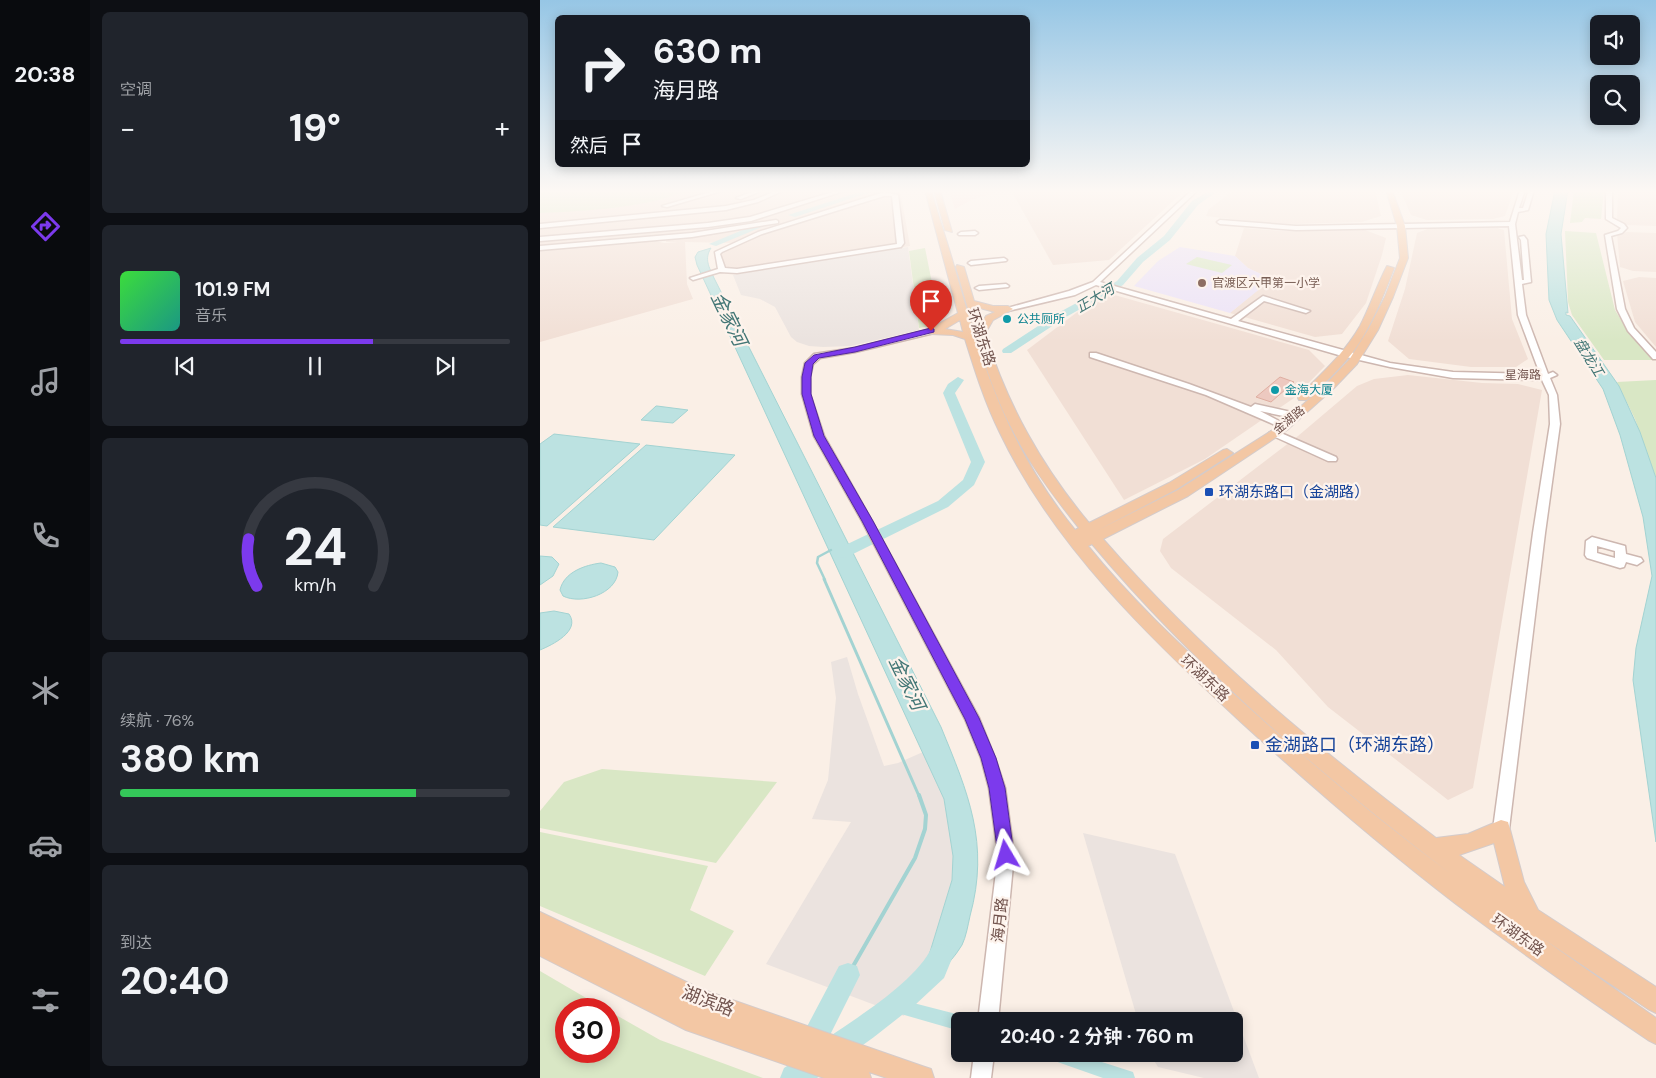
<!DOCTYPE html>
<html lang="zh">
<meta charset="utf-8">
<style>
:root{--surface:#171b24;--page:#20242c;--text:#f1f3f6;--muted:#9ea1a6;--line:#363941;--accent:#7c3aed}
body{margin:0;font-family:"DM Sans","Noto Sans SC",sans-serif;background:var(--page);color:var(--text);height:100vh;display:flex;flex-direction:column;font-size:19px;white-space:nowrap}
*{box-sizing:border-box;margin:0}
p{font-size:16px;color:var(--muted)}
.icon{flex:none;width:28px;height:28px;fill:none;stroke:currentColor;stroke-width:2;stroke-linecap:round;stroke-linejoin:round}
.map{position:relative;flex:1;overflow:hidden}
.sheet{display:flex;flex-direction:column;gap:12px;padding:12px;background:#0d0f14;width:450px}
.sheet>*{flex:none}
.banner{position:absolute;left:15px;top:15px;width:475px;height:152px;border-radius:8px;box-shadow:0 2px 12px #0003;background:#171b24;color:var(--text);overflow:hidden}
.controls{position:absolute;left:1050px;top:15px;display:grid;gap:10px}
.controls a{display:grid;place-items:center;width:50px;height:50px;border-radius:8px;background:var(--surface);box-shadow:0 2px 12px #0003;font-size:25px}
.speed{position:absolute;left:15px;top:998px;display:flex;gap:10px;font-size:25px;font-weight:700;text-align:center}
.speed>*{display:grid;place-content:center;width:65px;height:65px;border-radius:50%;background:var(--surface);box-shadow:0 2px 12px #0003;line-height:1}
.speed .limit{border:8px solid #d22;background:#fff;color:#111}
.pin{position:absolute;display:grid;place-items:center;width:42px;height:42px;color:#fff;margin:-51px -21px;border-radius:50% 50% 50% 0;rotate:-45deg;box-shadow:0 0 5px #0007}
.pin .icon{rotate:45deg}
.me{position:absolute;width:55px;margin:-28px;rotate:353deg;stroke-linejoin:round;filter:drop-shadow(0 0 4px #0008)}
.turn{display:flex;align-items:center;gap:18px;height:105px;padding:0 15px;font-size:22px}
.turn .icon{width:65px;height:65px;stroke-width:2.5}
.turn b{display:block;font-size:35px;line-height:42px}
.then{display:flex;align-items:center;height:48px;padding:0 15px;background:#0003;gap:10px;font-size:19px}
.big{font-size:38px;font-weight:700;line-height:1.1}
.sheet .tile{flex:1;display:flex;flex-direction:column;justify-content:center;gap:8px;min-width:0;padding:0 18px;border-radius:8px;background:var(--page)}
.sheet .dial{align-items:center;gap:0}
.dial svg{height:130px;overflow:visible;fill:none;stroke:var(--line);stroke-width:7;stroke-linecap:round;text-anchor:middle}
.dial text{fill:var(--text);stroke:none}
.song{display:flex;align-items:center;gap:15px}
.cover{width:60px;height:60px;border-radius:8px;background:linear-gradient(135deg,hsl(120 70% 55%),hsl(170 70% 35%))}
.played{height:5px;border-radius:2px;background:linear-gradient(90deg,var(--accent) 65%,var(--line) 65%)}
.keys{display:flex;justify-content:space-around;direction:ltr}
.heat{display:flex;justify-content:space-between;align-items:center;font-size:28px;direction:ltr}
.charge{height:8px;border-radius:4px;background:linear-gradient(90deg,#34c759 76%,var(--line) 0)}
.trip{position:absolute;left:411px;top:1012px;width:292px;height:50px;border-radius:8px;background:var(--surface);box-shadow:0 2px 12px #0003;font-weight:700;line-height:50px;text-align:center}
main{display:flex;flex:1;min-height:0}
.tab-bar{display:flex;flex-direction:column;width:90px;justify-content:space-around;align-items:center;background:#090b0e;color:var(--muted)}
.tab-bar .icon{width:35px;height:35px}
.tab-bar .on{color:var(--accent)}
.tab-bar b{font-size:22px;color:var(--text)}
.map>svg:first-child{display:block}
</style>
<main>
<nav class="tab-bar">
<b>20:38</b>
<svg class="icon on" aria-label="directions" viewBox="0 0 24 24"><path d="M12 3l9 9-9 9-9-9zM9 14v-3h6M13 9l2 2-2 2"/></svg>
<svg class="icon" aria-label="music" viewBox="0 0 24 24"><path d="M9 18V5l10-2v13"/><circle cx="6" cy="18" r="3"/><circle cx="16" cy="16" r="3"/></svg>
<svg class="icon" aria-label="phone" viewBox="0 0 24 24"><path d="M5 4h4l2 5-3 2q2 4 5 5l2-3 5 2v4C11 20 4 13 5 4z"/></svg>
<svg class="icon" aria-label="climate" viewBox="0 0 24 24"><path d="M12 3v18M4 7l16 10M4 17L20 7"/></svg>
<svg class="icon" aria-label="car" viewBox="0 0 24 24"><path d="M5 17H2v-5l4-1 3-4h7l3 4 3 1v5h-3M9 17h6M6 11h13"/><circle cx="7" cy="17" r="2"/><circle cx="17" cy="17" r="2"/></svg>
<svg class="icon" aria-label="filters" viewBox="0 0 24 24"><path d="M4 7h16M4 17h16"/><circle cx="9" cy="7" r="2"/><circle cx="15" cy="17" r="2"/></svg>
</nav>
<section class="sheet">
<div class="tile"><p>空调</p>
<div class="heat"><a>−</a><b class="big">19°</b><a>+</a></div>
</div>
<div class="tile">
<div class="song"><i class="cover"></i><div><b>101.9 FM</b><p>音乐</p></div></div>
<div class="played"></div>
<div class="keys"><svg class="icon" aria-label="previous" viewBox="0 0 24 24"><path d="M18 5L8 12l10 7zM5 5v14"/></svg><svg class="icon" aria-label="pause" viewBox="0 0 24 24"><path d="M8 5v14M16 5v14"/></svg><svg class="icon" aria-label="next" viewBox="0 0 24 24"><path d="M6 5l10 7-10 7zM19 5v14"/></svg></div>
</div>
<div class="tile dial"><svg viewBox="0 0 100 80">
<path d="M14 69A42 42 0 1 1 86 69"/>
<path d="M14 69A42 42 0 0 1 9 40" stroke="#7c3aed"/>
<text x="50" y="56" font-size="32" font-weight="700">24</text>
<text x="50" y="72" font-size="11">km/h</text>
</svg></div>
<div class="tile"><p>续航 · 76%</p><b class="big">380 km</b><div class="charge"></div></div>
<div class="tile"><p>到达</p><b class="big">20:40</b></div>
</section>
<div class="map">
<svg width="1116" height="1078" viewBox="0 0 1116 1078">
<rect width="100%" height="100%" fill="#faefe6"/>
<g fill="#f1dfd5">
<path d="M 149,190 L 360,190 L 370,246 L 194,274 L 181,270 L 174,254 L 195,243 L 145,242 L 147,284 L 153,299 L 0,342 L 0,249 L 110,240 L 124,243 L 138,243 L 126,242 L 127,235 L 0,246 L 0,213 L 91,204 L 119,199 Z"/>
<path d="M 471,190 L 645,190 L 569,260 L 513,265 Z"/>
<path d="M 694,190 L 835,190 L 841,216 L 822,222 L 756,224 L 723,223 L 666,216 L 669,209 Z"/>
<path d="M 860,190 L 974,190 L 965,216 L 953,219 L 887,220 L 871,215 Z"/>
<path d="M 1078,190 L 1116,190 L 1116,226 L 1086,225 L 1077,221 Z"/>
<path d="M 954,227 L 964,230 L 972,319 L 988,359 L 976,367 L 931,367 L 869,359 L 848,341 L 865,289 L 877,233 L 890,228 Z"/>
<path d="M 704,228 L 742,231 L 825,230 L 846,238 L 842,255 L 826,303 L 802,334 L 775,337 L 690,313 L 731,279 L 708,268 L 695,256 Z"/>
<path d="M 1087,232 L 1116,233 L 1116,272 L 1093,271 L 1080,267 L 1077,234 Z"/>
<path d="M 1099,277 L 1116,278 L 1116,347 L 1095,322 L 1083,281 Z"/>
<path d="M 571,294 L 769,350 L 785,366 L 754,398 L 665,459 L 584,500 L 487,350 L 540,310 Z"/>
<path d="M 868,375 L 942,383 L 978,384 L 1002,390 L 933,788 L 908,800 L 788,707 L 736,650 L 631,568 L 620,551 L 623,539 L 758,436 L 817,386 L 834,379 Z"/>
</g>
<path fill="#fadeda" d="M 409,190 L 462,190 L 431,200 L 415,209 Z"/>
<g fill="#ebe3df">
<path d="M 368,247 L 379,330 L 311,346 L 283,347 L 269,346 L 257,342 L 251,337 L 235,307 L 220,299 L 201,295 L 193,275 Z"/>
<path d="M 307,657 L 318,694 L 344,766 L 358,763 L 383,752 L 404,799 L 409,823 L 413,856 L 412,880 L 386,965 L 357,993 L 371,997 L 364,1016 L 226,964 L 311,822 L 272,819 L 288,780 L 296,698 L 291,662 Z"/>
<path d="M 543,833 L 635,854 L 719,1078 L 664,1078 L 618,1067 L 610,1054 L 695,1054 L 695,1021 L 598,1021 Z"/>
</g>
<path fill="#ebe2f7" d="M 640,247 L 695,256 L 708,268 L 732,279 L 690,313 L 594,286 L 618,261 Z"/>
<g fill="#d9e7c5">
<path d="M 0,190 L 149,190 C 106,208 46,211 0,213 Z"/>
<path d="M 1034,190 L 1064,190 L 1061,219 L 1045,218 L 1042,222 L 1030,223 Z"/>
<path d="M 1025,231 L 1056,233 L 1075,310 L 1090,335 L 1113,360 L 1064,360 L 1032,315 L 1028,302 Z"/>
<path d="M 385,248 L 399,318 L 391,326 L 379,328 L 369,251 Z"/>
<path d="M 657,257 L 692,265 L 682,273 L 646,264 Z"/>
<path d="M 1116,380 L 1116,478 L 1095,419 L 1077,382 Z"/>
<path d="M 62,769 L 237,782 L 176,863 L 0,828 L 0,811 L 24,782 Z"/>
<path d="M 0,832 L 168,866 L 150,910 L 194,931 L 165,976 L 0,906 Z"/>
<path d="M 0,971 L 65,1009 L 26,1009 L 26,1051 L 69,1051 L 69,1011 L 120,1040 L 223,1078 L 0,1078 Z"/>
</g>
<g fill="#bce2e1" stroke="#a3d3d2">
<path d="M 1015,190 L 1028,190 L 1021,234 L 1028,313 L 1026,312 L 1026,315 L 1030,316 L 1079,386 L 1100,432 L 1116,478 L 1116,842 L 1093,680 L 1096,648 L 1112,576 L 1103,517 L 1080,435 L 1063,389 L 1017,320 L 1009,300 L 1006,234 Z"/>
<path d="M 171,248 C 164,259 169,267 174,278 L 401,727 C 428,793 450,843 430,916 C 428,925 426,937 422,945 C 415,957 404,968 395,978 L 386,965 L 412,880 L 413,856 L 404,799 L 157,265 L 155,257 L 158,252 Z"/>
<path d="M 116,406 L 117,406 L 148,410 L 133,423 L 101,420 Z"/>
<path d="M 14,434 L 100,444 L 7,526 L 0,525 L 0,444 Z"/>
<path d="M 106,445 L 195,455 L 114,540 L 13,527 Z"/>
<path d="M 0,556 L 12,557 L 19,564 L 13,576 L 0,585 Z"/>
<path d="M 61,563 L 75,567 L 78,572 C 76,594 41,605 23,596 L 20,590 C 24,572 45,565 61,563 Z"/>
<path d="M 14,611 L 29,614 C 41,631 12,645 0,650 L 0,613 Z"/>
</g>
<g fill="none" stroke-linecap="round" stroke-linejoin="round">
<path stroke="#a3d3d2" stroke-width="2.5" d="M 285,580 L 277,563 L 278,557 L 291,550"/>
<path stroke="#a3d3d2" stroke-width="3" d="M 284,579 L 379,796"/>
<path stroke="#a3d3d2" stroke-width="4" d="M 308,975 L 375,858 L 385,829 L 386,815 L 379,795"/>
<g fill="#bce2e1" fill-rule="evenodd">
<path d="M 354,998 L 420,1015 L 425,1018 L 427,1021 L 420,1021 L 420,1031 L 354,1012 L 349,1010 L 347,1005 L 349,1000 Z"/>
<path d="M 506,1054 L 537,1054 L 593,1072 L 595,1078 L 563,1078 L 509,1059 Z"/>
</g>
<g fill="#bce2e1" fill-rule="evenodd">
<path d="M 326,190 L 337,190 L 255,217 L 248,215 Z"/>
<path d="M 671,190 L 679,190 L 658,205 L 630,240 L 603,262 L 583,285 L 526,317 L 471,353 L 463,353 L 462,351 L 463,349 L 518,313 L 577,281 L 597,258 L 624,236 L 652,201 Z"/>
<path d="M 217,224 L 224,226 L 176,246 L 169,244 Z"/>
<path d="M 418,377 L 424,380 L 415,393 L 445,462 L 434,485 L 408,507 L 307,557 L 302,558 L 297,557 L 294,553 L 297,549 L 398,501 L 423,480 L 431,462 L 403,393 L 408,384 Z"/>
<path d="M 401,944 L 410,947 L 413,956 L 404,978 L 376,1004 L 334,1037 L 277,1078 L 240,1078 L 244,1068 L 261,1057 L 257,1047 L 261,1038 L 299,966 L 308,963 L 317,966 L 320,975 L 289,1037 C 320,1016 377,980 392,947 Z"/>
</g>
</g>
<path fill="#edc9c0" stroke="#dfaea1" d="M 740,377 L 754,382 L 731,402 L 716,397 Z"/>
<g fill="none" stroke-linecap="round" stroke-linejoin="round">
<defs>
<g id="minor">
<path d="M 177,190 L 185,190 L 127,207 L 122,206 Z"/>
<path d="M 217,190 L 224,190 L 201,199 L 196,198 Z"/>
<path d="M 238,190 L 245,190 L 218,202 L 186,210 L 0,228 L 0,224 L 186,206 L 214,200 Z"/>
<path d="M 299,190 L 307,190 L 211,221 L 168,227 L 0,241 L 0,237 L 168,223 L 210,217 Z"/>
<path d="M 652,190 L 658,190 L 560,282 L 691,319 L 723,296 L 770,311 L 766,313 L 724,301 L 698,321 L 850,363 L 913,372 L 1000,374 L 978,315 L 969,226 L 756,230 L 680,224 L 677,222 L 680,220 L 756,226 L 970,222 L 980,190 L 985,190 L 979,208 L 983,208 L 989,190 L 994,190 L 988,210 L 978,212 L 975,224 L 982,280 L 984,280 L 981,240 L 979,237 L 984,236 L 987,240 L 991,282 L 982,284 L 986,315 L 1008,374 L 1013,372 L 1017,375 L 1010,378 L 1017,395 L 1020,424 L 1005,533 L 969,829 L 967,834 L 961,837 L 955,834 L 953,829 L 993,533 L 1010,424 L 1009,395 L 1002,380 L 913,378 L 850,367 L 802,356 L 556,285 L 535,295 L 468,311 L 464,309 L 529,291 L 553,282 Z"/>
<path d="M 1066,190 L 1072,190 L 1072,218 L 1084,224 L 1087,228 L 1082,233 L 1071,236 L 1085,309 L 1094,328 L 1116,352 L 1116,359 L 1113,359 L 1088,331 L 1077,309 L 1065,235 L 1078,231 L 1081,228 L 1066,219 Z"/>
<path d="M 344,192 L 358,195 L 364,243 L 361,247 L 197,273 L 180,272 L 153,280 L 150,278 L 178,269 L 175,252 L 218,232 ZM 344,196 L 352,196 L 357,244 L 197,269 L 185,268 L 180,254 L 182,252 L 222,234 Z"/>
<path d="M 236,220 L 238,221 L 238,223 L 152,237 L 0,250 L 0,246 L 152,233 Z"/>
<path d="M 421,232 L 435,231 L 438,233 L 435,235 L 419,235 L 418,234 Z"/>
<path d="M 464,258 L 467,260 L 466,261 L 431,265 L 428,263 L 431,261 Z"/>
<path d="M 466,284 L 469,286 L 468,287 L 439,290 L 435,288 L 439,286 Z"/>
<path d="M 391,329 L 395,331 L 394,333 L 315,352 L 280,358 L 273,364 L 270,377 L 270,394 L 284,436 L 332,521 L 439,718 L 455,758 L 465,788 L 474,855 L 458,1021 L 438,1021 L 458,855 L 449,788 L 441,758 L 425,719 L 322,521 L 274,436 L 262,394 L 262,377 L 265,363 L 274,354 L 315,348 Z"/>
<path d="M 550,353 L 556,353 L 649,384 L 711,407 L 715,404 L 751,412 L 753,414 L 748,417 L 720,411 L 741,422 L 736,425 L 733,424 L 666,395 L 550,357 Z"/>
<path d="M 734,430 L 796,457 L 797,459 L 796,461 L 788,461 L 731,435 L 729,433 Z"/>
<path d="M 1052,537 L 1085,546 L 1086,554 L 1101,558 L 1103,561 L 1097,565 L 1086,562 L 1084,567 L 1080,568 L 1047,558 L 1045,555 L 1046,541 ZM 1057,546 L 1075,551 L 1075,558 L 1057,553 Z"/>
<path d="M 434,1054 L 454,1054 L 451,1078 L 431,1078 Z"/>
</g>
<g id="major">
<path d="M 385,190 L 391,190 C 398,216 407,241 414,266 C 443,367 467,446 535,530 L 539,528 C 514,497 490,465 472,429 C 446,378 432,322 416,267 L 417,265 L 424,267 L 434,301 L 453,306 L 468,306 L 473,309 L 453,320 L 445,334 C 468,406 501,465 549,523 L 629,483 L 683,450 L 687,449 L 693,453 L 637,489 L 556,531 L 638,490 L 739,426 L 786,384 L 809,360 L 828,330 L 845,297 L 860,258 L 857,226 L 846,190 L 852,190 L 865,226 L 868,258 L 853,297 L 838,330 L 817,364 L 794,388 L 747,430 L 648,496 L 563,539 C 661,652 777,748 896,838 L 928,834 L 961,820 L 968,822 L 984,882 L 998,910 L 1116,987 L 1116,1013 L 1108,1009 L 996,934 L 916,878 L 1116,1018 L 1116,1044 L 1108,1040 C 1043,996 979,951 916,904 C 842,847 771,786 702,723 C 611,639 514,546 460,433 C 445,403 435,371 425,339 L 413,335 L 391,334 L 386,331 L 418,313 ZM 436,307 L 455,312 L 446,316 L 442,323 ZM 420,320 L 423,332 L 405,329 ZM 552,544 C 657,669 782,776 911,874 C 833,816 758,753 686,687 C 638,643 589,597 548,546 ZM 954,843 L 965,887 L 919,855 Z"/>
<path d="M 394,190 L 400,190 L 412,232 L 405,230 Z"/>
<path d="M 847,266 L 854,268 C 843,297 831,327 813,352 C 799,370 782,385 767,400 L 759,400 L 758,398 L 759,396 C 781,374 804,354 820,326 C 830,307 837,285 847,266 Z"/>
<path d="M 0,912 L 161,989 L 382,1066 L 391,1069 L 394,1078 L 347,1078 L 329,1072 L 331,1078 L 284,1078 L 146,1030 L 0,956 Z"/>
</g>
</defs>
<use href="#minor" stroke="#cdb7b0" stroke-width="3"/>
<use href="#major" stroke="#d4cbca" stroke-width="2"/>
<use href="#minor" fill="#fff" fill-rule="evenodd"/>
<use href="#major" fill="#f3c7a4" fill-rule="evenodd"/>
</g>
<linearGradient id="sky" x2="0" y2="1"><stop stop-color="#96c6e5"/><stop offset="0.56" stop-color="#fdf8f4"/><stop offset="1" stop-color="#fdf8f4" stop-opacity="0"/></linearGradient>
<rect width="1116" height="341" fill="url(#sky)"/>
<path fill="#7c3aed" stroke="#51269a" d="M 391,328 L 394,329 L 394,332 L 315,352 L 279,358 L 273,364 L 271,377 L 271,394 L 284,436 L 333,521 L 439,718 L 456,758 L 465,788 L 474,855 L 472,861 L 466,863 L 460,861 L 458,855 L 449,788 L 441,758 L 425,719 L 322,521 L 274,436 L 262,394 L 262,377 L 265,363 L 274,355 L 315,347 Z"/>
<circle fill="#8d6e63" stroke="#fdf3ec" stroke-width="2" cx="662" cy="283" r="5"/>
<g fill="#0f9aa8" stroke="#fdf3ec" stroke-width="2">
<circle cx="467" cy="319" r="5"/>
<circle cx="735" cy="390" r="5"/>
</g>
<g fill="#1a4fb4" stroke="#fdf3ec" stroke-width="2">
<rect x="664" y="487" width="10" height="10" rx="2.5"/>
<rect x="710" y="740" width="10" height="10" rx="2.5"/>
</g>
<g text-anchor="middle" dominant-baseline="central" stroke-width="4.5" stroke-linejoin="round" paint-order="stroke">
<g font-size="12" fill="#785e54" stroke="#fdf3ec" text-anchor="start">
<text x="672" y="283">官渡区六甲第一小学</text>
</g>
<g font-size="12" fill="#0d838f" stroke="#fdf3ec" text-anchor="start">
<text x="477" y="319">公共厕所</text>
<text x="745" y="390">金海大厦</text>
</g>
<g font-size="12" fill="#71534d" stroke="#fdf3ec">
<text transform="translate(983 375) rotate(-1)">星海路</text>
<text transform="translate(749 420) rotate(-39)">金湖路</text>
</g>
<g font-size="14" font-style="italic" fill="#427675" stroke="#fdf3ec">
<text transform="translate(555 298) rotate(-31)">正大河</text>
<text transform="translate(1049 357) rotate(58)">盘龙江</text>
</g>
<g font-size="15" fill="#71534d" stroke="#fdf3ec">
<text transform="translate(441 337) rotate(72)">环湖东路</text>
<text transform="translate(665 678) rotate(43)">环湖东路</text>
<text transform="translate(460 920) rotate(-84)">海月路</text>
<text transform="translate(978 935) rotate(36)">环湖东路</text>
</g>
<g font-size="15" fill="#164399" stroke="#fdf3ec" text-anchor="start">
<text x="679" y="492">环湖东路口（金湖路）</text>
</g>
<g font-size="18" fill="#164399" stroke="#fdf3ec" text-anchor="start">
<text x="725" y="745">金湖路口（环湖东路）</text>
</g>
<g font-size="18" fill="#71534d" stroke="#fdf3ec">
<text transform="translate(168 1001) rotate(21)">湖滨路</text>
</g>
<g font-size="19" font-style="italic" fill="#427675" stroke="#fdf3ec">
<text transform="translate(189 319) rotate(64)">金家河</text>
<text transform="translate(367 683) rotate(64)">金家河</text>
</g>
</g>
</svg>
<div class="controls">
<a><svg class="icon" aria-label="sound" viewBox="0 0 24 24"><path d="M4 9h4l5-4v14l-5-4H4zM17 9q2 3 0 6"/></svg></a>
<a><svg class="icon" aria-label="search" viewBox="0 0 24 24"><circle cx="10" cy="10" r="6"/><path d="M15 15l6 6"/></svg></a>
</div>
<div class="speed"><div class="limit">30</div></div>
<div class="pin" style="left:391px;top:331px;background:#d93025"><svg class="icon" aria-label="arrive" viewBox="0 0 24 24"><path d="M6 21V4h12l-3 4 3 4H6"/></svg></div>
<svg class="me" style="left:466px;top:855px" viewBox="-20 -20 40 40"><path d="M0-17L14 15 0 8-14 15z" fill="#7c3aed" stroke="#fff" stroke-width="4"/></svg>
<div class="trip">20:40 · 2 分钟 · 760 m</div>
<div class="banner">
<div class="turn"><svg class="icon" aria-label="right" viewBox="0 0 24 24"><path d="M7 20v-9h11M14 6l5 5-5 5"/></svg><div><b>630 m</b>海月路</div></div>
<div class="then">然后<svg class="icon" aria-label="arrive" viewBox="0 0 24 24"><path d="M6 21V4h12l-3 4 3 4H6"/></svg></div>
</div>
</div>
</main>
